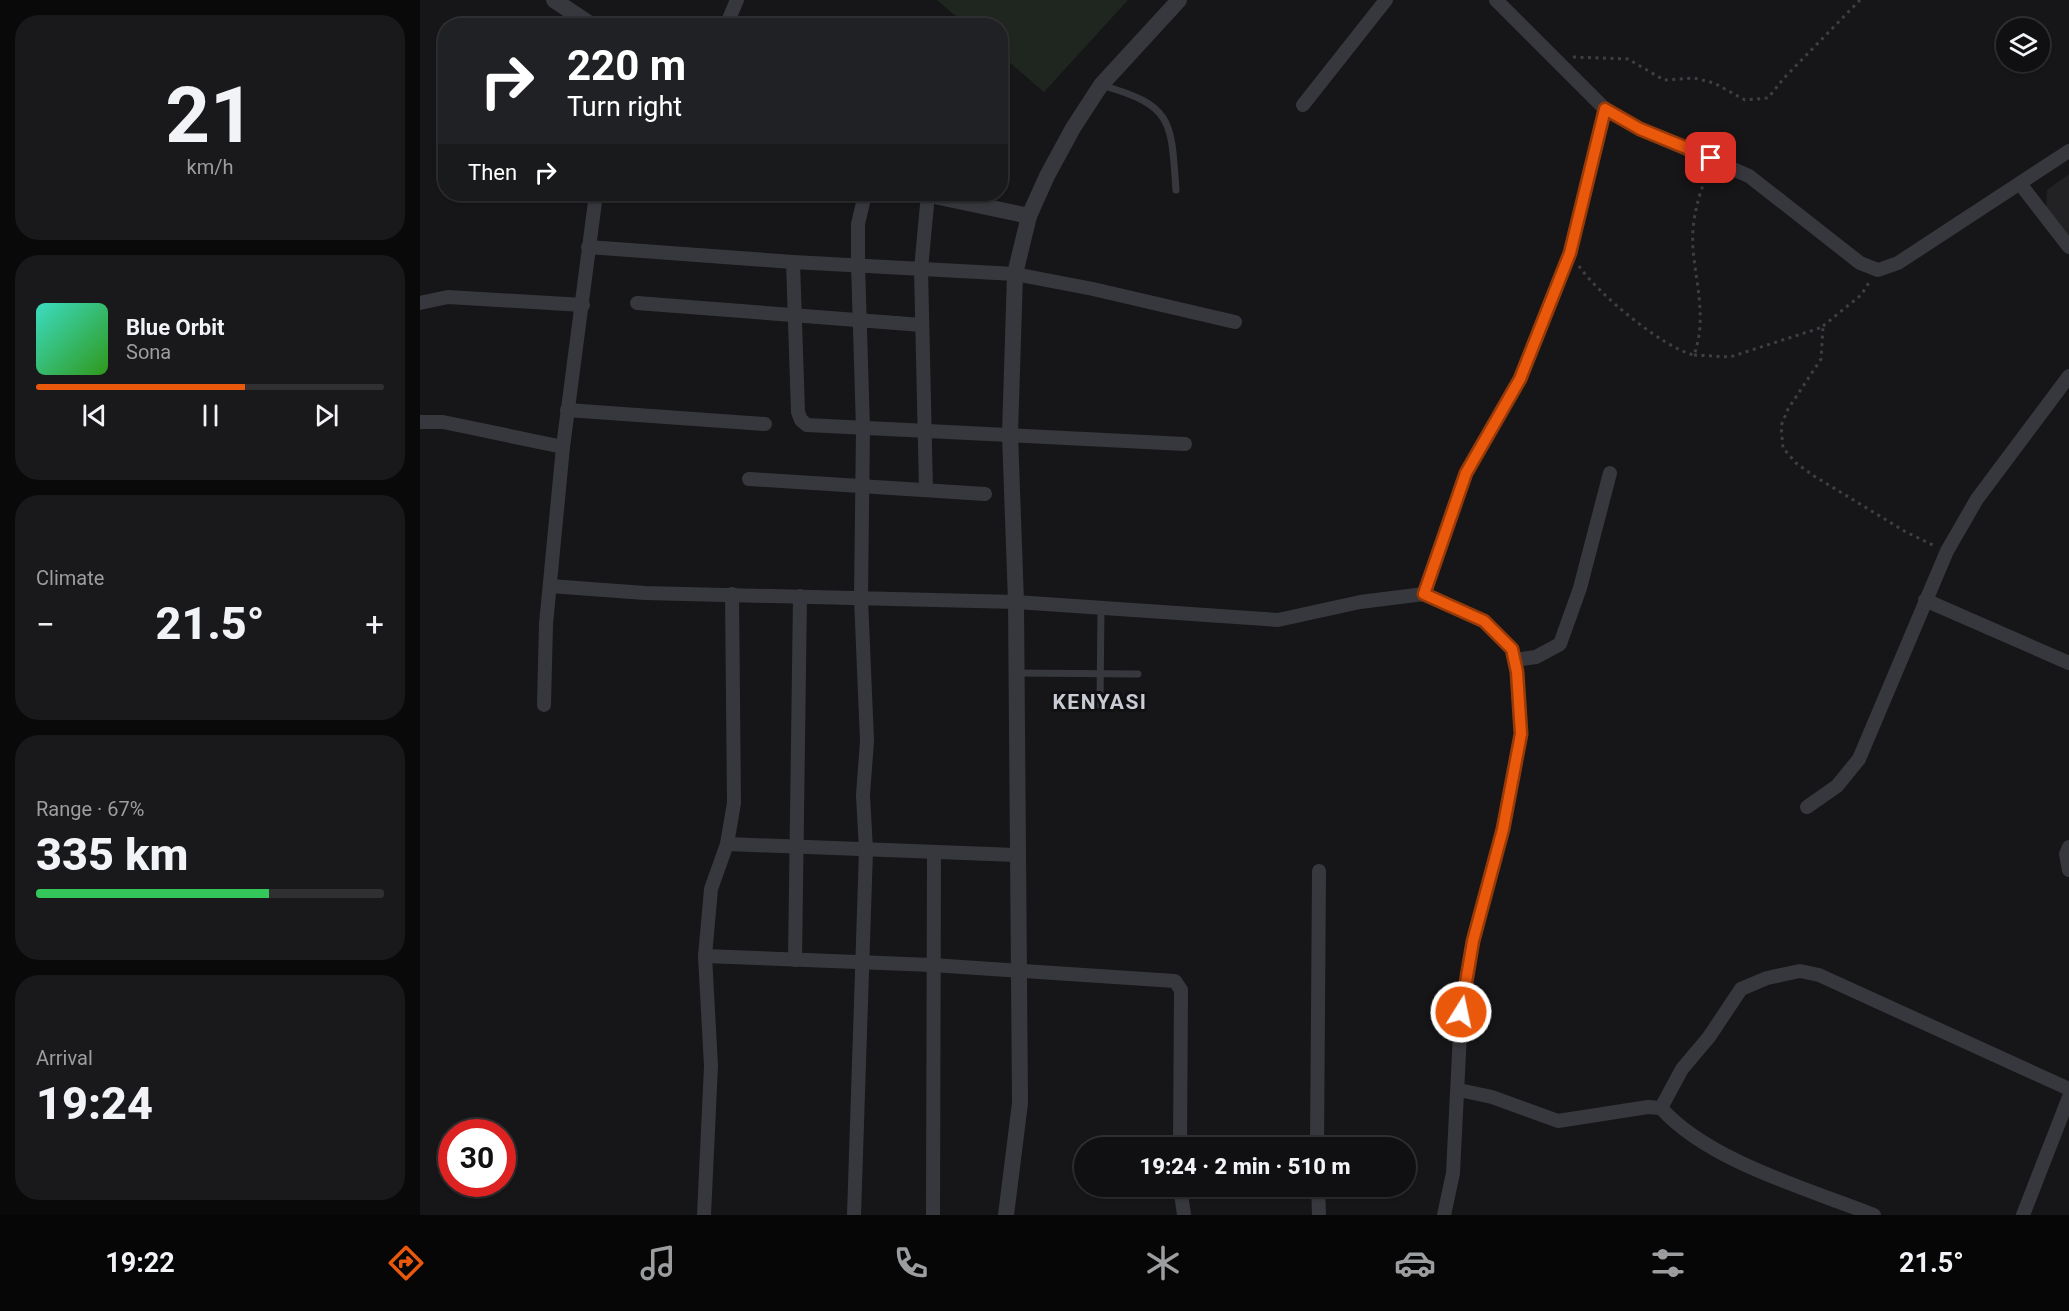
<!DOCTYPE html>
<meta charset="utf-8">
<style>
:root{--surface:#101012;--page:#19191b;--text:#f1f3f6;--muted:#9c9d9f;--line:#303032;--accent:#ea580c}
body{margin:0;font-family:Roboto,sans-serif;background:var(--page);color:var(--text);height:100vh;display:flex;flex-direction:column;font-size:22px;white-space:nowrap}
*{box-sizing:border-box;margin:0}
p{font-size:20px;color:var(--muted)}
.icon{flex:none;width:33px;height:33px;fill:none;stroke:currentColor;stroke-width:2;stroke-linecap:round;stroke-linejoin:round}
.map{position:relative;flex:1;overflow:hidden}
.drawer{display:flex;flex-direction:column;gap:15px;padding:15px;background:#09090a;width:420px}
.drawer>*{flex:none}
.hud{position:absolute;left:18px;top:18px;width:570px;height:183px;border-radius:24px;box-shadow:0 2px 4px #0004,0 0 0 2px var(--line);background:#202124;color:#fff;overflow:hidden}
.tools{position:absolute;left:1576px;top:18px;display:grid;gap:12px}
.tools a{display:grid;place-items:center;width:54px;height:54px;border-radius:50%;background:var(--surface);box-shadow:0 2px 4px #0004,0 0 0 2px var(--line);font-size:30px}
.speed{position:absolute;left:18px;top:1119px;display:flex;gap:12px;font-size:30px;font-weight:700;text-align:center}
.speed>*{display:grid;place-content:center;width:78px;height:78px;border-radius:50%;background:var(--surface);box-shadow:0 2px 4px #0004,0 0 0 2px var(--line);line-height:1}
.speed .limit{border:9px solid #d22;background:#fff;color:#111}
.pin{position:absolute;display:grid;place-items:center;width:51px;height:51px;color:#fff;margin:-26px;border-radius:12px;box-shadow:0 3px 9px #0006}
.me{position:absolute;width:66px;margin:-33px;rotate:10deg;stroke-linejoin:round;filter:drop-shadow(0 0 4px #0008)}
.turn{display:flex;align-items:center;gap:21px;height:126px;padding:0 30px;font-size:27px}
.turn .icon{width:78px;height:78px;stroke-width:2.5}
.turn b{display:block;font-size:42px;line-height:51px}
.then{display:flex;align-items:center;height:57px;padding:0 30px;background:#0003;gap:12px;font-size:22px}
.big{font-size:45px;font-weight:800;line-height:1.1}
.drawer .widget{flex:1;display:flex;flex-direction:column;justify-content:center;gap:9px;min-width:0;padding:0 21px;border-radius:24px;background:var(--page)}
.drawer .dial{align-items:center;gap:0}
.dial b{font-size:78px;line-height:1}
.song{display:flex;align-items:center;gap:18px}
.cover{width:72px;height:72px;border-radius:9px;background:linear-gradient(135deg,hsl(170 70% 55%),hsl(110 70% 35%))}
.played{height:6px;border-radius:3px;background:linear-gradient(90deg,var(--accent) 60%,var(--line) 60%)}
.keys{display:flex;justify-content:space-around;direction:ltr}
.heat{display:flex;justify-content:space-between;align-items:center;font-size:33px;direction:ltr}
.charge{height:9px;border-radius:4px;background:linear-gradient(90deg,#34c759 67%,var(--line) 0)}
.trip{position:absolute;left:654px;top:1137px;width:342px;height:60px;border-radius:30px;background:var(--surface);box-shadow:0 2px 4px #0004,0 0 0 2px var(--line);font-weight:800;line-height:60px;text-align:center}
.tab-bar{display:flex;height:96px;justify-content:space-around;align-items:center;background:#060607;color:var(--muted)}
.tab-bar .icon{width:42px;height:42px}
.tab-bar .active{color:var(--accent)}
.tab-bar b{font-size:27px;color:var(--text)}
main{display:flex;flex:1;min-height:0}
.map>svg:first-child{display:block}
</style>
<main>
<section class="drawer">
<div class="widget dial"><b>21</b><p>km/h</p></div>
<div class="widget">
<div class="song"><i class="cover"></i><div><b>Blue Orbit</b><p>Sona</p></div></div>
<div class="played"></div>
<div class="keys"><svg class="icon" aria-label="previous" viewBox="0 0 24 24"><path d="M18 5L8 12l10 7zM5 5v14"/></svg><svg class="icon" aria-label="pause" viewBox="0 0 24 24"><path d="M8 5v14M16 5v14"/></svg><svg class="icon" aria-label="next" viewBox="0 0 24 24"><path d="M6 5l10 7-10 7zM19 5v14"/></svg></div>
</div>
<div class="widget"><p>Climate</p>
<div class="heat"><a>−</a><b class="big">21.5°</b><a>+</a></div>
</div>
<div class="widget"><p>Range · 67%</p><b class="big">335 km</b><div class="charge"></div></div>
<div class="widget"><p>Arrival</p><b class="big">19:24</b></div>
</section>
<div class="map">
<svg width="1649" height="1215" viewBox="0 0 1649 1215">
<rect width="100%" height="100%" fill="#161618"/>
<path fill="#222225" d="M 1649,174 L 1649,237 L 1626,210 L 1627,190 Z"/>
<path fill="#1e261f" d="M 517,0 L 708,0 L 624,92 L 581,55 L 580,26 L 546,25 Z"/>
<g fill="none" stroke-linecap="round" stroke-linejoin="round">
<g stroke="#3d3f44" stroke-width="3" stroke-dasharray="3 4.5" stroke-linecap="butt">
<path d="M 1153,57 L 1208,59 L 1244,80 L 1274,78 L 1294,83 L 1325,100 L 1348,98 L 1364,78 L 1440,0"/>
<path d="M 1159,266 C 1177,293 1243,348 1274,355 C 1287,319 1276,285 1273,249 C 1271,221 1278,197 1288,172"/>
<path d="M 1403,326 L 1441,295 L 1450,281"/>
<path d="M 1274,355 L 1310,357 L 1403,327 L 1401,359 L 1368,409 L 1361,426 L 1363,448 L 1376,463 L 1394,476 L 1486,532 L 1515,546"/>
</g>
<g stroke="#37383d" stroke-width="7">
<path d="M 684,86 C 754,106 751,122 756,190"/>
<path d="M 570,194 L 573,208"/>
<path d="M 598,673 L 718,674"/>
<path d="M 680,705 L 681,609"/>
</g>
<g stroke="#37383d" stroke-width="14">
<path d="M 306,26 L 317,0"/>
<path d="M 883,105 L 966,0"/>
<path d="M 1185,109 L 1220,129 L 1329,176 L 1440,263 L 1458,270 L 1478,263 L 1649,151"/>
<path d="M 1601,185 L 1649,247"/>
<path d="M 168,247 L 373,262"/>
<path d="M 0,303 L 28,297 L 163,305"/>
<path d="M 217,303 L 502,325"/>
<path d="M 147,410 L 345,424"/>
<path d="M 0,422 L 23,422 L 143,447"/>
<path d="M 765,444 L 387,425 L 381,420 L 378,412 L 373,262 L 595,274 L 673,289 L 815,322"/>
<path d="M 329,479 L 565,494"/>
<path d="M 506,489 L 501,269 L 508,194"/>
<path d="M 130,586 L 225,593 L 596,602 L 858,620 L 940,602 L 1004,594 L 1064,621 L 1092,649 L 1097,672 L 1101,734 L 1083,829 L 1053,941 L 1041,1013 L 1033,1173 L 1024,1215"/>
<path d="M 1004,594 L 1046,473 L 1100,379 L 1150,253 L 1185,109 L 1076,0"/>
<path d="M 1505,600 L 1649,663"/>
<path d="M 1094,660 L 1116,657 L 1140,644 L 1160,588 L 1190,473"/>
<path d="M 124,705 L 126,624 L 143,447 L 176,194"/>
<path d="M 1387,807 L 1417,786 L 1439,759 L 1527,551 L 1557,499 L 1649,376"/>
<path d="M 307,844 L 596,855"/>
<path d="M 1649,847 L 1646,854 L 1649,870"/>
<path d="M 285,956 L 512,965 L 755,981 L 761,990 L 760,1148"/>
<path d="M 375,960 L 380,596"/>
<path d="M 1039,1090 L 1072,1097 L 1138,1121 L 1228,1107 L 1241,1108 C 1288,1161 1388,1189 1454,1215"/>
<path d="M 1241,1108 L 1262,1069 L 1289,1037 L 1321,989 L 1347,978 L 1380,971 L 1399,975 L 1649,1089"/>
<path d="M 897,1148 L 899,871"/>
<path d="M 760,1186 L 764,1215"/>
<path d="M 898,1186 L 899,1215"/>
<path d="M 284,1215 L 291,1066 L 285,956 L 291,889 L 307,844 L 314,803 L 312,594"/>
<path d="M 434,1215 L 446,850 L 443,795 L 447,741 L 441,598 L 443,429 L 438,264 L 438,224 L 445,194"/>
<path d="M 513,1215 L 514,852"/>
<path d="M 1603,1215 L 1649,1097"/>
</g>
<g stroke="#37383d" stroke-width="16">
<path d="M 134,0 L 173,26"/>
<path d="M 505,194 L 609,216"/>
<path d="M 586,1215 L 600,1103 L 596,602 L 590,434 L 595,274 L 609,216 L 627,176 L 653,128 L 681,85 L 759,0"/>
</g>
</g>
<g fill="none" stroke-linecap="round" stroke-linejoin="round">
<defs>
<path id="route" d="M 1041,1012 L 1053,941 L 1083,829 L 1101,734 L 1097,672 L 1092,649 L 1064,621 L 1004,594 L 1046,473 L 1100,379 L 1150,253 L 1185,109 L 1220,129 L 1291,158"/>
</defs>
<use href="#route" stroke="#983908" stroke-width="15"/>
<use href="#route" stroke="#ea580c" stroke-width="10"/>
</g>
<g text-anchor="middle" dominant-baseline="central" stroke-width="6" stroke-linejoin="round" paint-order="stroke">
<g font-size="21" font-weight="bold" letter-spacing="1.5" fill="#c9ccd4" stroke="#111113">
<text x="680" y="702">KENYASI</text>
</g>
</g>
</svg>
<div class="tools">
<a><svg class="icon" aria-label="layers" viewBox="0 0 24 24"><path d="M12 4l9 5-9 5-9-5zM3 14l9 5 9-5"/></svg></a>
</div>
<div class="speed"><div class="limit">30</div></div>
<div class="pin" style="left:1291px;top:158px;background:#d93025"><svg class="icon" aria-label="arrive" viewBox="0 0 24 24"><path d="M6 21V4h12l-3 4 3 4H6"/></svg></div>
<svg class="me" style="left:1041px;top:1012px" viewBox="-20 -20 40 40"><circle r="17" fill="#ea580c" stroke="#fff" stroke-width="3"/><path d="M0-11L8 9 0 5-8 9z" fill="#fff"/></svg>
<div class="trip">19:24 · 2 min · 510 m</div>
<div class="hud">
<div class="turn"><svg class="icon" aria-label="right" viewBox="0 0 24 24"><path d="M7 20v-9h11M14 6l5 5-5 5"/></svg><div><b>220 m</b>Turn right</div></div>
<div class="then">Then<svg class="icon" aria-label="right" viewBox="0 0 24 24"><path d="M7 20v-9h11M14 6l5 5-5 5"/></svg></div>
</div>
</div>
</main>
<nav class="tab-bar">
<b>19:22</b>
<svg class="icon active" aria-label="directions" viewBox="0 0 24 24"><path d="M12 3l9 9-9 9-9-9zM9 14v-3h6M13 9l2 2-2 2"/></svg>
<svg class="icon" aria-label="music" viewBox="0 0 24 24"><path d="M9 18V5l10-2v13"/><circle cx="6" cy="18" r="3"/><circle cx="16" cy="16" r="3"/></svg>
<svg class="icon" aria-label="phone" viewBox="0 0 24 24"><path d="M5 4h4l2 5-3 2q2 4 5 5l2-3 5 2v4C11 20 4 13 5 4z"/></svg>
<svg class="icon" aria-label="climate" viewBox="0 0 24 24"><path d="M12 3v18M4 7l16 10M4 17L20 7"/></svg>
<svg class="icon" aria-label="car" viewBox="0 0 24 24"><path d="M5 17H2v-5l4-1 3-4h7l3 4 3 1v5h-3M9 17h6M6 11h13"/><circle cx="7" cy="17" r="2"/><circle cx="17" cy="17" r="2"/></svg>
<svg class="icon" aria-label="filters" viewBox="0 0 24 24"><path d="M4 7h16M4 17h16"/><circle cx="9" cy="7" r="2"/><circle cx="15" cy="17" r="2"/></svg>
<b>21.5°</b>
</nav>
